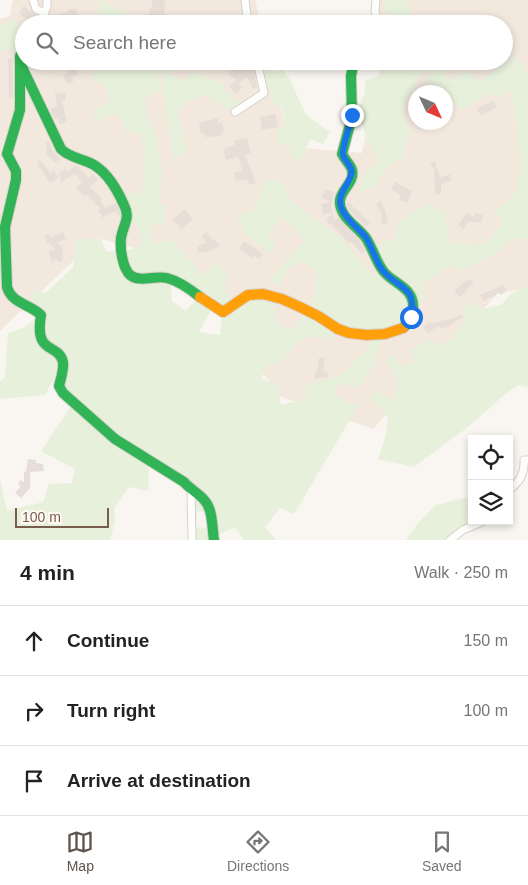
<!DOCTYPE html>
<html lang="en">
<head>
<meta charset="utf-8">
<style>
	:root { --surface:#fff; --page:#f2f2f2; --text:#222; --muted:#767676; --line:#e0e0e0; --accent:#5d544f }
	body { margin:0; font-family:Arial,sans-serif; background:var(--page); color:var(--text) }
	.controls { position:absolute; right:15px; bottom:15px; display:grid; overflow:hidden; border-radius:0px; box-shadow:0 2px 8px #0003 }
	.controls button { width:45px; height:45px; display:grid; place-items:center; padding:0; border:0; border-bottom:1px solid var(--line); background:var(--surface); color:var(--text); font:25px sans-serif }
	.compass { position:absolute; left:408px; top:85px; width:45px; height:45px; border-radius:50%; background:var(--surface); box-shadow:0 2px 8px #0003; rotate:134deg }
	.scale { position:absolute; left:15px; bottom:12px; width:94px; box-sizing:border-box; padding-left:5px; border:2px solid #7a5c4d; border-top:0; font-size:14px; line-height:18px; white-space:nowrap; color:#7a5c4d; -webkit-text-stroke:4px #fffaf3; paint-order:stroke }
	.stop { position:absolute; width:15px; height:15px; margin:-11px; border:4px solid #1a73e8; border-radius:50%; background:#fff }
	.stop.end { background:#1a73e8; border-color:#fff; box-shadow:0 1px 5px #0008 }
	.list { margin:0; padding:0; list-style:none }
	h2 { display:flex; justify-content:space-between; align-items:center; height:65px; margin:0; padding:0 20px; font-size:21px }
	h2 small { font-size:16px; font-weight:400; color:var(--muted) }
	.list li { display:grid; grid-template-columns:32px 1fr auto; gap:15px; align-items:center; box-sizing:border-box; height:70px; padding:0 20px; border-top:1px solid var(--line) }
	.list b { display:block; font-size:19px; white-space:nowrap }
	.list em { font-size:16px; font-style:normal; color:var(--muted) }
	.icon { flex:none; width:28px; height:28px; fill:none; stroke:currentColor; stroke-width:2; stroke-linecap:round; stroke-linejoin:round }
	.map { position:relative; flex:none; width:528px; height:540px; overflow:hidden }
	.search { position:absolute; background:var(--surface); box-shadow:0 2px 8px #0003; left:15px; right:15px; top:15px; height:55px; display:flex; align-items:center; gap:12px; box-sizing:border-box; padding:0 18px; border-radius:28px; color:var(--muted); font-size:19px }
	.sheet { height:275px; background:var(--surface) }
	nav { display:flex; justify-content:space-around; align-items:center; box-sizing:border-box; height:70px; border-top:1px solid var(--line); background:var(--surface); font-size:14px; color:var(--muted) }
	nav a { display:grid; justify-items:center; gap:2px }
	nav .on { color:var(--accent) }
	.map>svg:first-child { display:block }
	.residential { fill:#f2e8de; fill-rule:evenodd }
	.green { fill:#e7f0db }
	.building { fill:#e6ded7 }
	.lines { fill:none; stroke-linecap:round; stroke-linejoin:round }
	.street-casing { stroke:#d7d1cb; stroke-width:9 }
	.fast-casing { stroke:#d9d2cb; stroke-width:12 }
	.slow-casing { stroke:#d9d2cb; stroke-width:12 }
	.street { stroke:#fefefd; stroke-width:7 }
	.fast { stroke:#30b455; stroke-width:10 }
	.slow { stroke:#ff9f0a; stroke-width:10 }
	.route { stroke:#1a73e8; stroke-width:6 }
</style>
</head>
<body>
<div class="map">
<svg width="528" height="540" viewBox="0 0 528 540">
	<rect width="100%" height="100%" fill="#f9f5f0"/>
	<path class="residential" d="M13,0h242l6,24h-237v37h246l20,86 72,6 20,-92h122v-37h-126l-7,-24h157v289l-29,3 -126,137 -94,-33 -92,-134 -90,-24 -97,93v-312l10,-3zM416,92h30v30h-30z"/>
	<g class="green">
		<polygon points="100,0 125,12 122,24 96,24"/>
		<polygon points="386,0 408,0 413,24 398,24 397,20 384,9"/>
		<path d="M14,19c8,14 14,19 5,35l-14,-5 -5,2v-25z"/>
		<path d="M514,56l11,13 3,8v161l-18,2 -14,15 -34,15 -12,-3 -27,16 4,17 -11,3 -28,-30 -15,-25 22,-10 3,-17 29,-17 18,8 5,31 33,2 20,-21 -9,-13c6,-5 16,-11 20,-17 12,-20 0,-80 -2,-104l-14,7 -7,-4 -30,17 -7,-9 -8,2v-11h-12l-7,-12 10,-14 11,15 21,-11 10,12z"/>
		<path d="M94,61h31l1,10 11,-2 9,-8h11l3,29 -15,8 1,15 9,20 7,38 -3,33 6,1 1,17 -12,2 -4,14 4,6 10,-3h8l32,35 12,-14 14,16 -7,8 8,14 -6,6 -9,-3 -19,-13 -61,-16 -7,-5 -2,-18 15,-6 -4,-19 -7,-4 2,-8 -7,-20 16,-2c3,-25 4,-36 -2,-60l-13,1 -10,-20 -21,8 -3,-10 17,-11 -7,-18h-11z"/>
		<polygon points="162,61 168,61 169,73 183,80 195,72 221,83 226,92 242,105 231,110 205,95 188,100 178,113 187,152 174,161 164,99"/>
		<polygon points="394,61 421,61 423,70 402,108 410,133 404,146 406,156 386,168 375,188 358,193 364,175 379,160 369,143 357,112 364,95 366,80 397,70"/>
		<polygon points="283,70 290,80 306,115 330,132 323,144 310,139 301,162 292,158 288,143 279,144 275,132 285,126 282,108 272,102 265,73"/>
		<polygon points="281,179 290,200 344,241 373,276 381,274 406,291 412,308 402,326 379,333 338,327 312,310 317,272 302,262 289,267 278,288 270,279 304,241 292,226 281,218 267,235 276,245 269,253 245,234 236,215 255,210 265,181"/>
		<path d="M75,239h26l5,13 13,-2 6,23 46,10 1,18 14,10 10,-12 15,11 -12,22 21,3 2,-20 17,-12 19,-8 16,5 2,24 17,6 12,-18 32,19 -7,9 -18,-4 -14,6 -16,20 -12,2 -9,14 18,9 2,18 25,-6 -1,-14 29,-7 12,-6 12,-16 8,-4 6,-14 10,1 -8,27 -15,21 -17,-4 -9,9 10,9 16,3 -65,110 -14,-6 -15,19 11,13h-32l-9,-13 -19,9 -4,-27 -95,-71 -55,-51 6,-21v-8c-25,-17 -26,-13 -24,-44l-15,-11 5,-13 11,3 28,-25z"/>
		<path d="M528,287v100l-10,-2 -15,11 -35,31 -54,40 -36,-8 8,-24 2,-19 -18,-19 7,-5 15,8c10,-19 6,-24 -7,-40l10,-4 6,9h12l-1,-15 17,-11 11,7 10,-6 16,-21 -3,-12 12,-5 6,7 20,-4 11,-12z"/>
		<polygon points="37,318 34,337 38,345 60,363 59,370 45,395 0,399 0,381 5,378 8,333 23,328"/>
		<polygon points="72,405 149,462 148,491 129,487 114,508 115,522 110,540 0,540 0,479 7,511 43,502 49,484 72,483 75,469 41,451"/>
		<polygon points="193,495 203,503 206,512 197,511 196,527 209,528 211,540 193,540"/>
		<polygon points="472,496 472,521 480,521 448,540 406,540 419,522 436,505"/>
	</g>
	<g class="building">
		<polygon points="152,0 165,0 164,24 149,24 150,7 152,7"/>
		<polygon points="23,6 37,15 34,24 28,21 29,20 19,14"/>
		<polygon points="76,8 78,18 73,20 74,24 68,24 67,19 45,24 48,17 69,12 68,10"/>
		<polygon points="8,59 13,59 13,98 9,98"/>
		<polygon points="240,64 246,71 253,67 257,87 253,89 247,77 239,84 242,88 235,94 229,86 236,80 228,73"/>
		<polygon points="75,67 78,75 72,77 74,81 67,84 63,75 71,71 70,68"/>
		<polygon points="55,92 66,94 65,101 62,100 67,122 59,124 58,118 54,119 50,109 57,106"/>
		<polygon points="493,100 497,107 481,116 477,109"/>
		<polygon points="275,114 278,127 262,130 260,117"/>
		<polygon points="218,118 218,123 222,123 224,132 220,133 221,136 205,137 204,133 201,134 199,123"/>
		<polygon points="247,138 251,153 245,155 256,183 249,185 247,179 236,181 234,172 243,171 238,157 226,160 223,149 235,145 234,141"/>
		<polygon points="46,142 50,142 52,150 60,159 55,163 47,155"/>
		<polygon points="40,160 50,173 54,170 58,178 50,183 41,169 37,165 39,164 37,161"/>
		<polygon points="435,161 440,178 450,174 452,180 441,184 441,194 435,194 434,168 432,168 430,163"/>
		<polygon points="76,165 89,178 93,174 98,179 90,187 102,198 100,200 105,208 116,203 120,212 121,218 117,212 115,213 114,211 103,218 98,210 101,209 86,194 84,196 76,188 82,182 75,174 61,182 60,181 62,178 59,173 66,169 68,172"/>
		<polygon points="395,182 412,191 407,203 399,200 401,195 391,189"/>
		<polygon points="326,189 334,192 331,207 332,212 323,214 321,204 331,202 321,198"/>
		<polygon points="381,200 386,214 388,223 382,224 381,210 379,211 376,204"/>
		<polygon points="348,202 370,223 366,227 350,211 347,204"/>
		<polygon points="184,209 193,219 182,229 173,220"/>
		<polygon points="467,212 474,217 475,213 483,215 481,222 484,223 469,221 463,229 458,225"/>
		<polygon points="333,213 334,221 338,217 358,238 366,251 362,254 351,241 349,243 330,223 329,225 326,221"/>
		<polygon points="63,232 66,239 57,242 62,248 63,261 57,262 57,259 51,262 49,252 55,249 46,241 45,235 49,234 50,238"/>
		<polygon points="207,232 212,240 214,238 219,246 206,253 204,251 199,253 197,247 206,243 202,236"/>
		<polygon points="244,241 263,254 259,259 254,255 252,258 239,249"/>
		<polygon points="468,279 474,282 460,297 454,291"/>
		<polygon points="504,285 507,291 500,295 499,293 483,301 480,295"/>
		<polygon points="463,315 463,317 449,325 449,327 440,329 439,325 428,333 423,327 430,322 431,324"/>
		<polygon points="319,358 325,358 323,371 327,371 328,377 315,379 315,372 317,372"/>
		<polygon points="28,459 36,460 36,463 43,464 44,471 30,472 30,488 21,498 15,493 21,486 18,485 20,480 24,482 24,472 26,472"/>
	</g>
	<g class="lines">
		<g class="street-casing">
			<g id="street">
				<polyline points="33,0 36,9 45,13"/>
				<polyline points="245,0 248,24"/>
				<polyline points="376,0 375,11 378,24"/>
				<polyline points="39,24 47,7 47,0"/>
				<polyline points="235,112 264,93 257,61"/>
				<polyline points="191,490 192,540"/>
				<path d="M509,490c10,-7 16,-17 15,-30h4"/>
				<polyline points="450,540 463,530 484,521"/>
			</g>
		</g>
		<g class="fast-casing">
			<g id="fast">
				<path d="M24,49l-4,7v54l-13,44 9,17v9l-11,47 2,60c5,17 23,17 34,28 -7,41 17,27 22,47 1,8 -2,16 -4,24l4,7 52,46 69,43c6,7 17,13 21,19 8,9 7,27 9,39"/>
				<path d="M354,61l-3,15 1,41 -10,37c3,6 8,10 10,16 4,17 -23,23 -7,46 6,8 15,14 21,22 7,11 10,24 18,34 10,12 31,16 29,37 0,8 -4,14 -10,19"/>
				<path d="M20,63l41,86c8,8 18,9 27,13 18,7 29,27 36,43 7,13 -1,20 -3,33 -1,10 1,29 9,37 10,8 25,0 37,3 12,3 23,11 33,19"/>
			</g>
		</g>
		<g class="slow-casing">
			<polyline id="slow" points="200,297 223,312 248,295 263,294 282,299 300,307 318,316 338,329 349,333 367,335 385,334 403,328"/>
		</g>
		<use href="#street" class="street"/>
		<use href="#fast" class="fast"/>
		<use href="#slow" class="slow"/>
	</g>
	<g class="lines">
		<path class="route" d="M352,115c-1,7 -11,36 -9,40 2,7 11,12 8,20 -3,11 -14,19 -10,32 4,12 16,20 24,29 8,11 10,27 20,37 17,17 32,15 26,44"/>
	</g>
</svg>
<div class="controls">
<button><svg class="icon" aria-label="locate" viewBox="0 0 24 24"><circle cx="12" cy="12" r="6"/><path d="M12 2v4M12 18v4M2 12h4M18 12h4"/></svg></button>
<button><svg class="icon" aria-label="layers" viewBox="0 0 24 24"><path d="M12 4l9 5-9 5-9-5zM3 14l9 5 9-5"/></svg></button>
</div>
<svg class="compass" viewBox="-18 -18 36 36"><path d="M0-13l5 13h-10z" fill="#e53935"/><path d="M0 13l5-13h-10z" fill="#767676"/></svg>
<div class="scale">100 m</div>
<div class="stop" style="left:411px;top:317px"></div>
<div class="stop end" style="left:352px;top:115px"></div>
<div class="search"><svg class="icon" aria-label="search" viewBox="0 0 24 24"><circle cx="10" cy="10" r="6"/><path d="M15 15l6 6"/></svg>Search here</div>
</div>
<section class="sheet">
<h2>4 min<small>Walk · 250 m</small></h2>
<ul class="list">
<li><svg class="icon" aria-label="ahead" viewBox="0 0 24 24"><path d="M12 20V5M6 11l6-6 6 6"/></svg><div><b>Continue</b></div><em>150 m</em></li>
<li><svg class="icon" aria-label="right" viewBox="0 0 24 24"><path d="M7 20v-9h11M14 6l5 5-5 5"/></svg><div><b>Turn right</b></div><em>100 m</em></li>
<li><svg class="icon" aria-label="arrive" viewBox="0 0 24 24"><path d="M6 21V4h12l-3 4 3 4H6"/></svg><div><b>Arrive at destination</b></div></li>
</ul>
</section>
<nav>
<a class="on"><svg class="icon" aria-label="map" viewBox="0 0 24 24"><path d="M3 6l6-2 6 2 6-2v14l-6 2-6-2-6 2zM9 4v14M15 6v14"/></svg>Map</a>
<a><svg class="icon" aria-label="directions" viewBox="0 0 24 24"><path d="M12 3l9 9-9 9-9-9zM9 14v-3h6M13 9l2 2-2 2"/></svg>Directions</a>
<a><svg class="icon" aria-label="saved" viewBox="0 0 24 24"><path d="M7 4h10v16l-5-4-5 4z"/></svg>Saved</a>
</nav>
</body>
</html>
